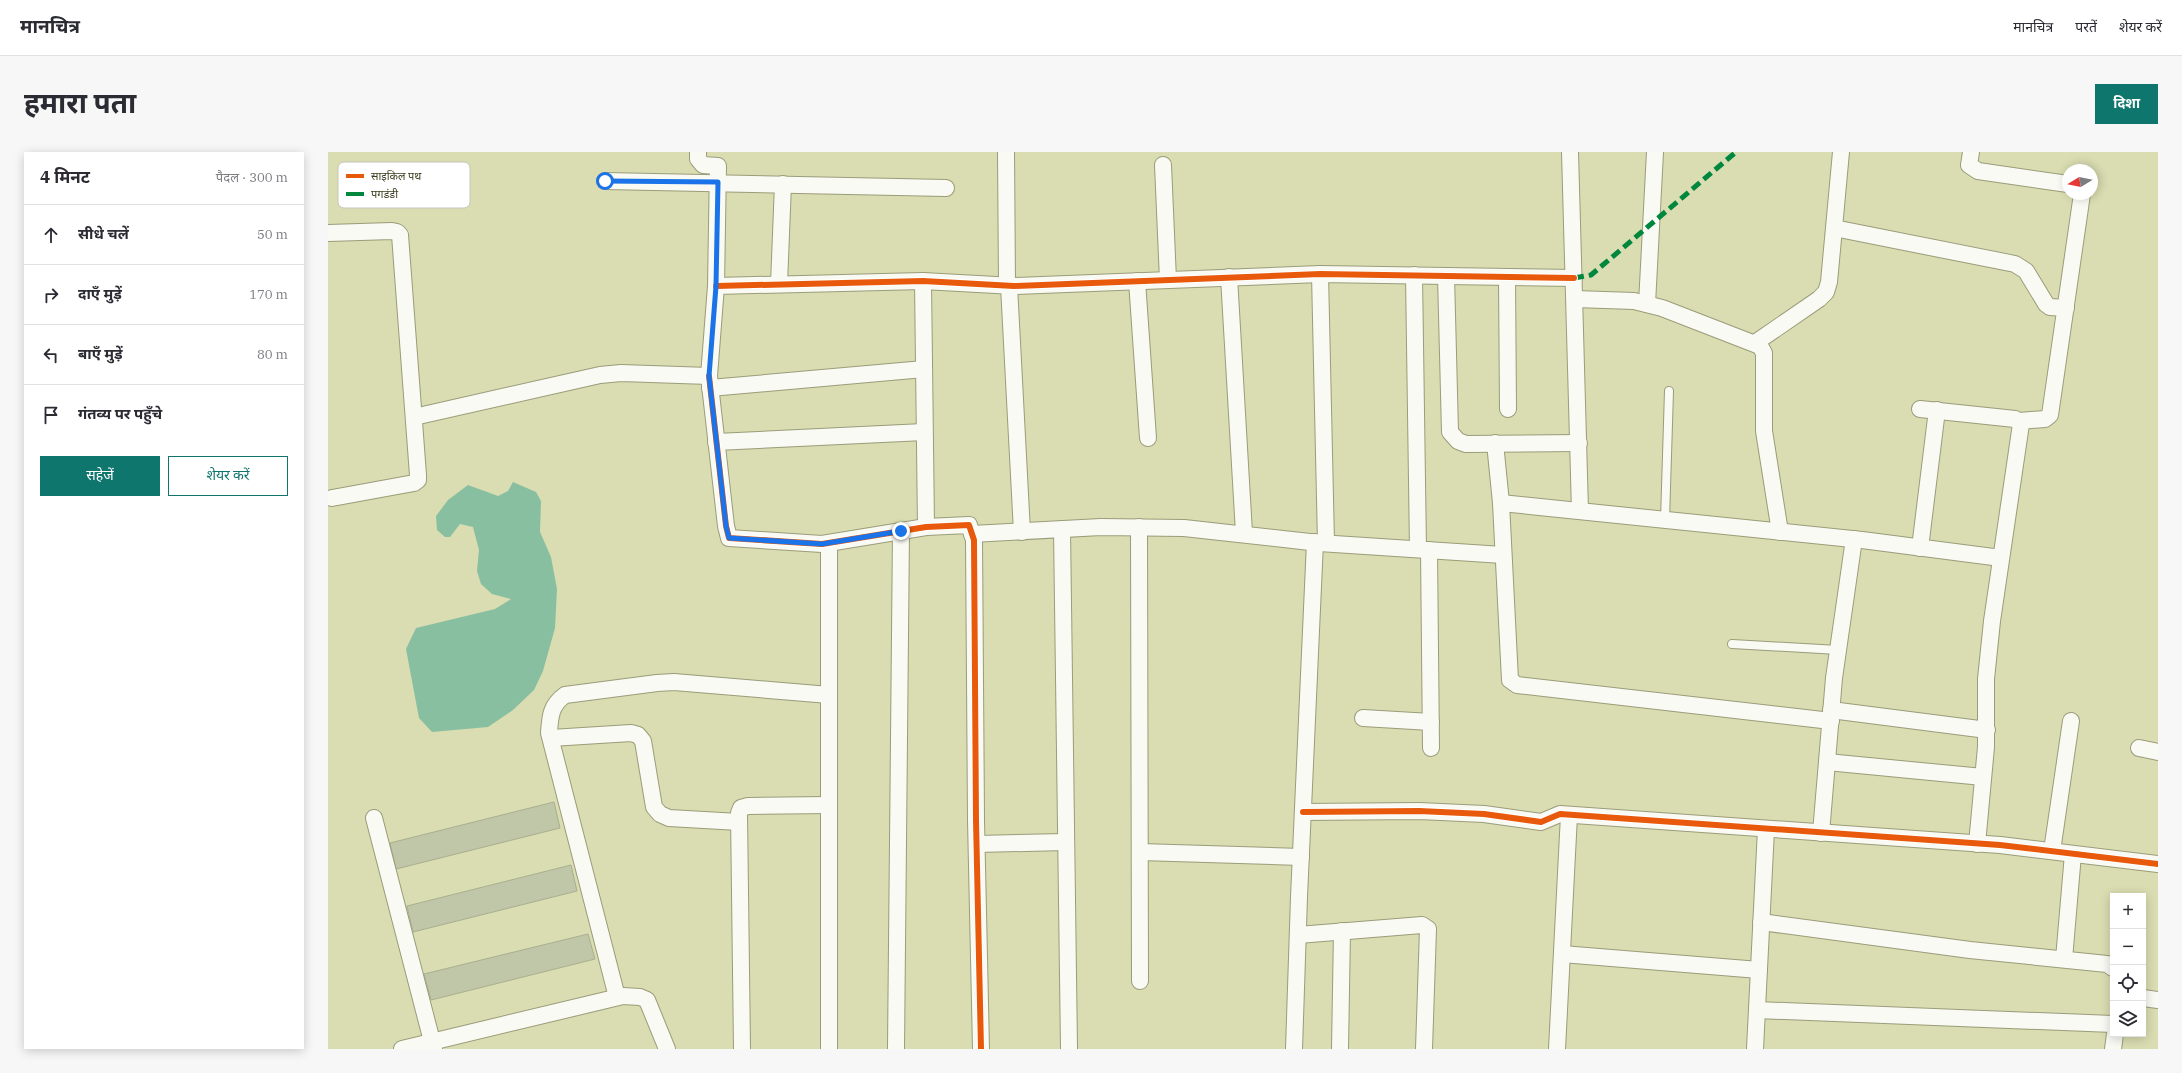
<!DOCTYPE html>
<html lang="hi">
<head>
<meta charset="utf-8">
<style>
	:root { --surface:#fff; --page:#f7f7f7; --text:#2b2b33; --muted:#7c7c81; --line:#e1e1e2; --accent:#0f766e }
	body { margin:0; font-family:"IBM Plex Serif","Noto Sans Devanagari",serif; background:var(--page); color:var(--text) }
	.controls { position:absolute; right:12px; bottom:12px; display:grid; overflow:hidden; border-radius:0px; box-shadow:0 2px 10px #0003 }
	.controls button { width:36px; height:36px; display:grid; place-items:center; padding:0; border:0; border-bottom:1px solid var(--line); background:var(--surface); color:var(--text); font:20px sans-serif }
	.compass { position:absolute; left:1734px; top:12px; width:36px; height:36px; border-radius:50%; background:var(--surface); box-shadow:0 2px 10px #0003; rotate:260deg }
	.stop { position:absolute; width:12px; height:12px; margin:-9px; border:3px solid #1a73e8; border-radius:50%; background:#fff }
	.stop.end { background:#1a73e8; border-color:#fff; box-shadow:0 1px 4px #0008 }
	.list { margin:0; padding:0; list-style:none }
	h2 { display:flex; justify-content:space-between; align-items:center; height:52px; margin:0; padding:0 16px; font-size:17px }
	h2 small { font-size:13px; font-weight:400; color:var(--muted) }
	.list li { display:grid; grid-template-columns:26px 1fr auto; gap:12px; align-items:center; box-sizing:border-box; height:60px; padding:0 16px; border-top:1px solid var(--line) }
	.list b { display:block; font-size:15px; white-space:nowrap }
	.list em { font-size:13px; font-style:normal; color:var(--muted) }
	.actions { display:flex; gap:8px; padding:12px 16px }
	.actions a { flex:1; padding:9px 0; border:1px solid var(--accent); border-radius:0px; text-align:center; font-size:14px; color:var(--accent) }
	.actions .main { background:var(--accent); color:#fff }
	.icon { flex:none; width:22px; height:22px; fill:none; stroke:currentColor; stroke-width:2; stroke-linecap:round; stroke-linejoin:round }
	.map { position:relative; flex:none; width:1830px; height:897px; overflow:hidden; border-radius:0px }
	header { display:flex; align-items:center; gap:24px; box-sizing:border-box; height:56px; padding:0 20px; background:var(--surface); border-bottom:1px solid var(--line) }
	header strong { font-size:19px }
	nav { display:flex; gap:22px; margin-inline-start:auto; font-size:14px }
	.intro { display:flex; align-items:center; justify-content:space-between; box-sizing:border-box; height:96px; padding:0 24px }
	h1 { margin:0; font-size:28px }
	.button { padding:10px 18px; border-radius:0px; background:var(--accent); color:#fff; font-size:14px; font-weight:700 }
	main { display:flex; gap:24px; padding:0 24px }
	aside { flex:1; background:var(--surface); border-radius:0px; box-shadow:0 2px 10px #0003 }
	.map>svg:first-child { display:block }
	.water { fill:#88bfa0 }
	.building { fill:#c0c7a8; stroke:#a8af8f }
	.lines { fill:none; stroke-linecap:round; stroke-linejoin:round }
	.lane-casing { stroke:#9b9c7a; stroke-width:10 }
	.street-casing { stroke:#9b9c7a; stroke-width:18 }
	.lane { stroke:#f9faf3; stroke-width:8 }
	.street { stroke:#f9faf3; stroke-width:16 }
	.quiet { stroke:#00873e; stroke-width:5; stroke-dasharray:10 5; stroke-linecap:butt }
	.cycleway-casing { stroke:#fff; stroke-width:8 }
	.cycleway { stroke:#e8590c; stroke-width:6 }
	.route { stroke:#1a73e8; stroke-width:5 }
	.key { fill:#fff; stroke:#c5c5bc; stroke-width:1 }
	.key-label { font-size:11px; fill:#3d3e1e }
</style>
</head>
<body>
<header>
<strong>मानचित्र</strong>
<nav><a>मानचित्र</a><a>परतें</a><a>शेयर करें</a></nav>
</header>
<div class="intro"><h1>हमारा पता</h1><a class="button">दिशा</a></div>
<main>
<aside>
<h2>4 मिनट<small>पैदल · 300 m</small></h2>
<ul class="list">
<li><svg class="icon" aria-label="ahead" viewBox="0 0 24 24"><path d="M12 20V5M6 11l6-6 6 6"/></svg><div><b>सीधे चलें</b></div><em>50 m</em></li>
<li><svg class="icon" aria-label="right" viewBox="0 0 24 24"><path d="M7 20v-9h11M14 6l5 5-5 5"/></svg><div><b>दाएँ मुड़ें</b></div><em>170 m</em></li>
<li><svg class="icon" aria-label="left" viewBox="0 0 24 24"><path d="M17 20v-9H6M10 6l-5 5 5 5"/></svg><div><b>बाएँ मुड़ें</b></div><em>80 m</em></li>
<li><svg class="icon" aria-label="arrive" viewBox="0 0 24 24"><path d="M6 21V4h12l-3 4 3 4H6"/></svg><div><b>गंतव्य पर पहुँचे</b></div></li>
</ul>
<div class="actions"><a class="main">सहेजें</a><a>शेयर करें</a></div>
</aside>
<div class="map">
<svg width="1830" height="897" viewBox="0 0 1830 897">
	<rect width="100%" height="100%" fill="#dadcb1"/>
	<polygon class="water" points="185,330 208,340 213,349 212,380 223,405 229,437 227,476 215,519 206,538 185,558 160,575 104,580 91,566 78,497 88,476 167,457 183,447 164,442 153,432 149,419 151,398 145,375 132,372 122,385 117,385 109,378 108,364 120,348 140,333 170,344 180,339"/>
	<g class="building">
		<polygon points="226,650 232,676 68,717 62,691"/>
		<polygon points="243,713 249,739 85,780 79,754"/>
		<polygon points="260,782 267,807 103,848 96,822"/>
	</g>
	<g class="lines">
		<g class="lane-casing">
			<g id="lane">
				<polyline points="1337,368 1341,239"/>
				<polyline points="1404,492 1510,498"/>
			</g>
		</g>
		<g class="street-casing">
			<g id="street">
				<polyline points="678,0 679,133"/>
				<polyline points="1242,0 1252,359"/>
				<polyline points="1643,0 1641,13 1650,19 1740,32"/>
				<polyline points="835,13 840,128"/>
				<polyline points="277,29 618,36"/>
				<polyline points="1506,76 1687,112 1698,119 1718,152 1722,155 1738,156"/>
				<polyline points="0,81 64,79 69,80 72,83 90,323 90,328 86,331 4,346"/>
				<polyline points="992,122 998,391"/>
				<polyline points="1086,123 1090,397"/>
				<polyline points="1118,124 1122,280 1130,289 1138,292 1251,291"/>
				<polyline points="901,125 916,381"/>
				<polyline points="1179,125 1180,257"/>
				<polyline points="595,129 598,375"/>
				<polyline points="809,129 820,286"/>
				<polyline points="451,132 455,32"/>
				<polyline points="388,134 595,129 686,134 992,122 1246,126"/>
				<polyline points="681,134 694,380"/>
				<polyline points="1247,147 1306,149 1334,156 1432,194 1436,201 1436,279 1452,380"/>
				<polyline points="1319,152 1327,0"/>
				<polyline points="1427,191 1491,147 1498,140 1501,130 1513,0"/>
				<polyline points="381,224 398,374 401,386 494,392 598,375 641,373 646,388 648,668 653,897"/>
				<polyline points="382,236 596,217"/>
				<polyline points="1592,257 1687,267 1693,272 1664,469 1658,527 1658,595 1649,692"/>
				<polyline points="86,265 272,223 293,221 381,224 388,134 390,14 375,13 370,7 370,0"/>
				<polyline points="1691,269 1717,267 1722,263 1754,42"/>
				<polyline points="388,290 596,280"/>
				<polyline points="1167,291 1173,351 1182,528 1189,533 1503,569"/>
				<polyline points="1173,351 1534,388 1673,406"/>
				<polyline points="811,375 812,829"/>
				<polyline points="734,377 741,897"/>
				<polyline points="644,382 773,375 856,376 991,391 1175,403"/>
				<polyline points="1592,396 1609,258"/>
				<polyline points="1101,398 1103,596"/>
				<polyline points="1503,558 1659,578"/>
				<polyline points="1035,566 1103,570"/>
				<polyline points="223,586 303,581 310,583 315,589 326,655 332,662 341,666 411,670"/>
				<polyline points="1811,596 1830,600"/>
				<polyline points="1499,610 1655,625"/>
				<polyline points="975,660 1091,659 1156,662 1213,670 1232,662 1672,693 1830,712"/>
				<polyline points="46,666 106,897"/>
				<polyline points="1493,681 1506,526 1526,387"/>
				<polyline points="649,692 738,690"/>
				<polyline points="1724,699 1743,569"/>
				<polyline points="812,700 973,705"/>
				<polyline points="1433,770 1642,798 1779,812 1785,816"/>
				<polyline points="970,783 1094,773 1100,777 1096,897"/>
				<polyline points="1234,802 1431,818"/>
				<polyline points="1736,807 1745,702"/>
				<path d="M289,845l-68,-264c1,-17 2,-28 16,-38l92,-12 17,-1 155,13"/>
				<polyline points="1815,846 1830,848"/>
				<polyline points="1429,858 1785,872"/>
				<polyline points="74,897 295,844 312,845 319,848 339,897"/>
				<polyline points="414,897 411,661 413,656 420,654 501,653"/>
				<polyline points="501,897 501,391"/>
				<polyline points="568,897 573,379"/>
				<polyline points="966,897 971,745 987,390"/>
				<polyline points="1012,897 1014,779"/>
				<polyline points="1229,897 1241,663"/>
				<polyline points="1427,897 1438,677"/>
				<polyline points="1785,897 1787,882"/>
			</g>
		</g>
		<use href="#lane" class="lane"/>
		<use href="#street" class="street"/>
		<polyline class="quiet" points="1246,126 1263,123 1408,0"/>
		<g class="cycleway-casing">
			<g id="cycleway">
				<polyline points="388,134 595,129 686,134 992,122 1246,126"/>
				<polyline points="381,224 398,374 401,386 494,392 598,375 641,373 646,388 648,668 653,897"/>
				<polyline points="975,660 1091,659 1156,662 1213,670 1232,662 1672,693 1830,712"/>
			</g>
		</g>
		<use href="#cycleway" class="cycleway"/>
	</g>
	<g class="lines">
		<polyline class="route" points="277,29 390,30 388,134 381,224 398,374 401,386 494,392 573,379"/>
	</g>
	<rect x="10" y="10" width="132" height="46" rx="6" class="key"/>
	<rect x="18" y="22" width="18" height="4" fill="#e8590c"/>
	<rect x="18" y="40" width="18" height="4" fill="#00873e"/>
	<g class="key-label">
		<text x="43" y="28">साइकिल पथ</text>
		<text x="43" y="46">पगडंडी</text>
	</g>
</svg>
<div class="controls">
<button>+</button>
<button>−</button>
<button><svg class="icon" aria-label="locate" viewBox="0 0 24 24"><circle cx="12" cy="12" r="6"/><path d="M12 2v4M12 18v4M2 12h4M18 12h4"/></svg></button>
<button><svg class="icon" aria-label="layers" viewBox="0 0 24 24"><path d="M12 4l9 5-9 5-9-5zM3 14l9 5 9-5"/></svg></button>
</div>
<svg class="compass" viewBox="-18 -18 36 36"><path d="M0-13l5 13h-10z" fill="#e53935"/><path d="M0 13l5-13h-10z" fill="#7c7c81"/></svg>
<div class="stop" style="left:277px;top:29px"></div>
<div class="stop end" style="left:573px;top:379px"></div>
</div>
</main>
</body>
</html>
